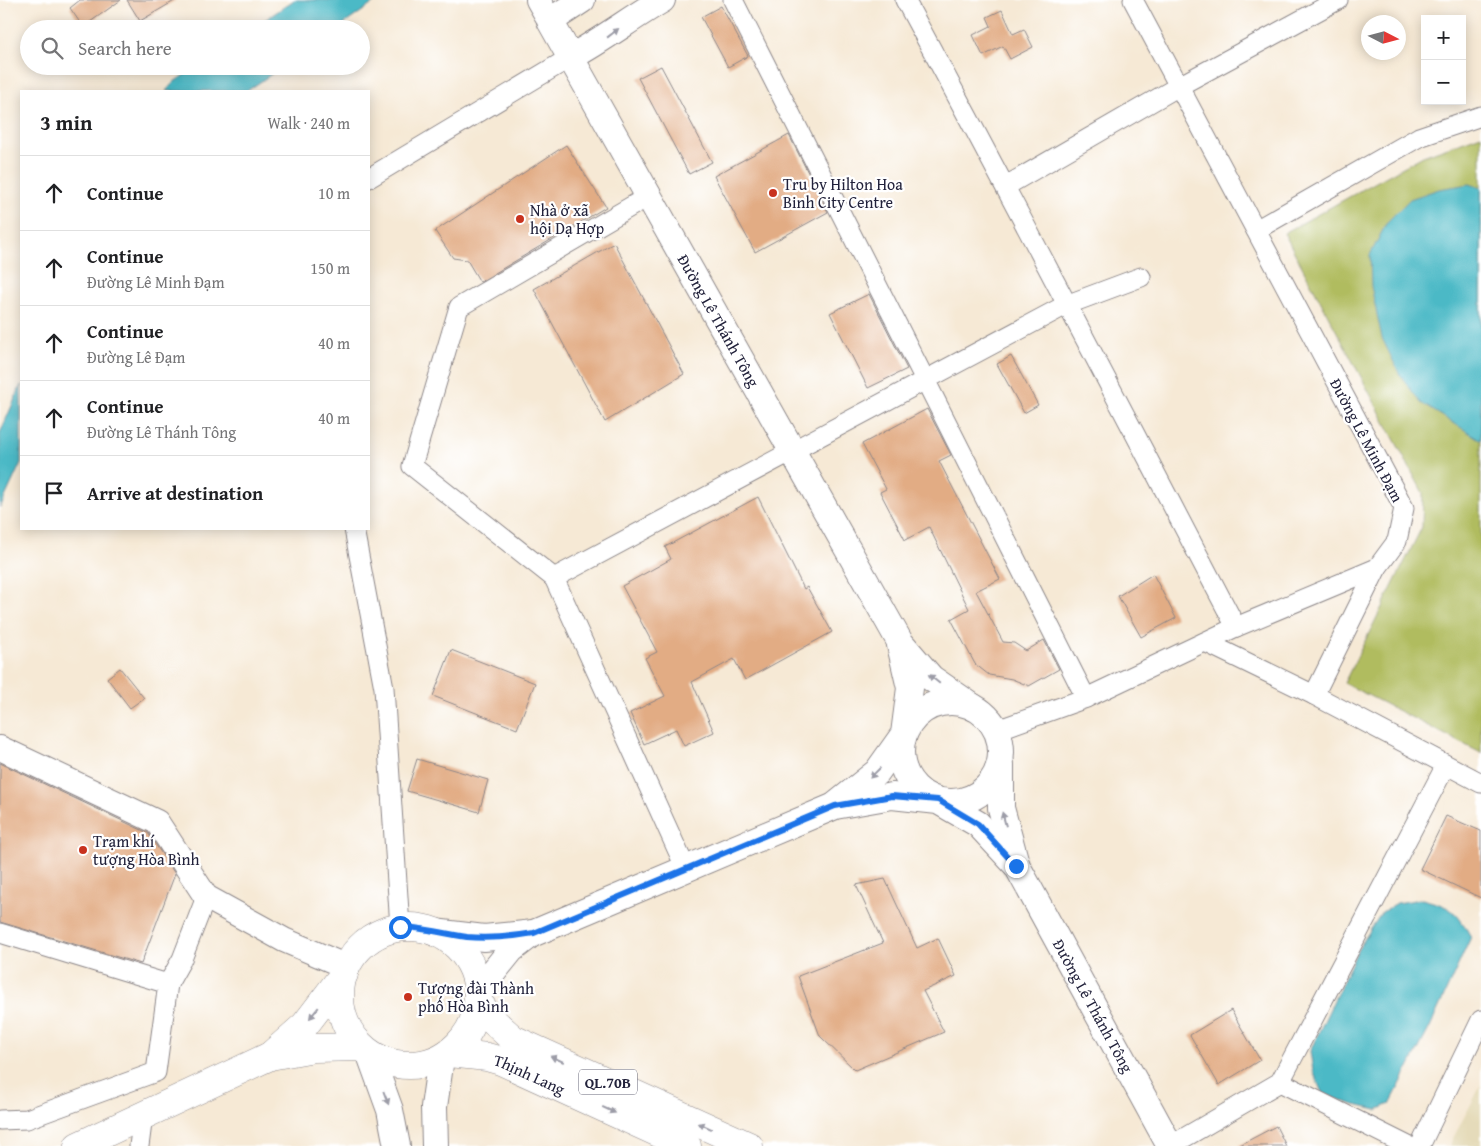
<!DOCTYPE html>
<html lang="en">
<head>
<meta charset="utf-8">
<style>
	:root { --surface:#fff; --page:#f2f2f2; --text:#202124; --muted:#757577; --line:#e0e0e0 }
	body { margin:0; font-family:"Gentium Book Plus",serif; background:var(--page); color:var(--text) }
	.controls { position:absolute; right:15px; top:15px; display:grid; overflow:hidden; border-radius:0px; box-shadow:0 2px 12px #0003 }
	.controls button { width:45px; height:45px; display:grid; place-items:center; padding:0; border:0; border-bottom:1px solid var(--line); background:var(--surface); color:var(--text); font:25px sans-serif }
	.compass { position:absolute; left:1361px; top:15px; width:45px; height:45px; border-radius:50%; background:var(--surface); box-shadow:0 2px 12px #0003; rotate:96deg }
	.stop { position:absolute; width:15px; height:15px; margin:-11px; border:4px solid #1a73e8; border-radius:50%; background:#fff }
	.stop.end { background:#1a73e8; border-color:#fff; box-shadow:0 1px 5px #0008 }
	.list { margin:0; padding:0; list-style:none }
	h2 { display:flex; justify-content:space-between; align-items:center; height:65px; margin:0; padding:0 20px; font-size:21px }
	h2 small { font-size:16px; font-weight:400; color:var(--muted) }
	.list li { display:grid; grid-template-columns:32px 1fr auto; gap:15px; align-items:center; box-sizing:border-box; height:75px; padding:0 20px; border-top:1px solid var(--line) }
	.list b { display:block; font-size:19px; white-space:nowrap }
	.list p { margin:0; font-size:16px; white-space:nowrap; color:var(--muted) }
	.list em { font-size:16px; font-style:normal; color:var(--muted) }
	.icon { flex:none; width:28px; height:28px; fill:none; stroke:currentColor; stroke-width:2; stroke-linecap:round; stroke-linejoin:round }
	.map { position:relative; flex:none; width:1481px; height:1146px; overflow:hidden }
	.search { position:absolute; background:var(--surface); box-shadow:0 2px 12px #0003; left:20px; top:20px; width:350px; height:55px; display:flex; align-items:center; gap:12px; box-sizing:border-box; padding:0 18px; border-radius:28px; color:var(--muted); font-size:19px }
	.panel { position:absolute; background:var(--surface); box-shadow:0 2px 12px #0003; left:20px; top:90px; width:350px; height:440px; border-radius:0px }
	.map>svg:first-child { display:block }
	.built { fill:#e5dbba }
	.green { fill:#b0bc5e; stroke:#696f4c }
	.water { fill:#4cb9c6; stroke:#376e80 }
	.building { fill:#e2ac84 }
	.lines { fill:none; stroke-linecap:round; stroke-linejoin:round }
	.minor-casing { stroke:#8c8688; stroke-width:21 }
	.tertiary-casing { stroke:#8c8688; stroke-width:26 }
	.secondary-casing { stroke:#8c8688; stroke-width:28 }
	.primary-casing { stroke:#8c8688; stroke-width:29 }
	.minor { stroke:#fff; stroke-width:19 }
	.tertiary { stroke:#fff; stroke-width:24 }
	.secondary { stroke:#fff; stroke-width:26 }
	.primary { stroke:#fff; stroke-width:28 }
	.oneway { fill:#9c9ca7 }
	.route { stroke:#1a73e8; stroke-width:6 }
	.poi-dot { fill:#c8321e; stroke:#fff; stroke-width:2 }
	.labels { text-anchor:middle; dominant-baseline:central; stroke-width:4.5; stroke-linejoin:round; paint-order:stroke }
	.shield { fill:#fff; stroke:#646476; stroke-width:1 }
	.shield-label { font-size:15px; font-weight:bold; fill:#22223b }
	.poi-label { font-size:16px; fill:#22223b; stroke:#fff; text-anchor:start }
	.street-label { font-size:16px; fill:#22223b; stroke:#fff }
</style>
</head>
<body>
<div class="map">
<svg width="1481" height="1146" viewBox="0 0 1481 1146">
	<rect width="100%" height="100%" fill="#fff"/>
	<filter id="ink" filterUnits="userSpaceOnUse"><feTurbulence type="fractalNoise" baseFrequency=".02" numOctaves="2"/><feDisplacementMap in="SourceGraphic" scale="10" xChannelSelector="R" yChannelSelector="G"/><feConvolveMatrix kernelMatrix="1 2 1 2 8 2 1 2 1" color-interpolation-filters="sRGB"/></filter>
	<filter id="wash" filterUnits="userSpaceOnUse"><feTurbulence type="fractalNoise" baseFrequency=".0096" numOctaves="4" result="noise"/><feDisplacementMap in="SourceGraphic" scale="20" xChannelSelector="R" yChannelSelector="G"/><feGaussianBlur stdDeviation="1.12" result="paint"/><feColorMatrix in="noise" values="0 0 0 0 0 0 0 0 0 0 0 0 0 0 0 0 0 1.4 0 .05"/><feComposite in="paint" operator="in"/></filter>
	<g filter="url(#wash)">
		<rect width="100%" height="100%" fill="#f6e9d5"/>
		<polygon class="built" points="1481,1085 1481,1146 1449,1146"/>
		<polygon class="green" points="1481,135 1481,753 1344,683 1422,527 1423,493 1284,233 1423,156"/>
		<g class="water">
			<polygon points="294,0 378,0 337,29 252,29"/>
			<polygon points="197,66 283,66 247,91 166,91 174,82"/>
			<polygon points="1470,184 1481,188 1481,440 1421,403 1400,375 1382,338 1371,286 1370,255 1387,222 1410,199 1439,189"/>
			<polygon points="21,385 21,463 0,508 0,433"/>
			<path d="M1422,899c30,8 34,11 49,38l-41,90 -40,77 -13,6 -26,-6 -29,-11 -9,-22 -3,-20 48,-102 24,-37 15,-9z"/>
		</g>
		<g id="blocks">
			<g class="building">
				<polygon points="80,0 121,0 83,27 70,8"/>
				<polygon points="127,0 176,0 140,21"/>
				<polygon points="721,6 748,56 728,67 701,17"/>
				<polygon points="1002,10 1013,34 1024,29 1033,47 1010,59 1003,46 983,56 973,35 991,26 987,17"/>
				<polygon points="661,66 712,162 689,174 638,78"/>
				<polygon points="789,135 828,212 755,252 714,176"/>
				<polygon points="566,145 606,207 480,282 467,260 453,258 435,231"/>
				<polygon points="614,243 684,374 605,422 534,289"/>
				<polygon points="869,294 907,369 868,388 830,313"/>
				<polygon points="1011,356 1038,405 1024,413 997,364"/>
				<polygon points="927,409 951,455 939,461 1000,579 976,591 1003,642 1014,643 1026,651 1044,640 1059,669 1029,686 1012,679 989,675 975,664 951,619 969,609 929,527 905,540 880,492 886,489 862,444"/>
				<polygon points="758,497 804,589 807,587 832,632 745,680 734,659 692,682 714,732 684,746 676,729 644,744 630,713 665,696 645,658 657,652 622,586 671,559 665,547"/>
				<polygon points="1153,574 1176,618 1141,637 1118,596"/>
				<polygon points="451,650 535,683 517,729 433,696"/>
				<polygon points="120,668 144,698 130,708 107,678"/>
				<polygon points="417,759 488,780 479,812 407,791"/>
				<polygon points="0,763 148,833 175,874 141,964 0,922"/>
				<polygon points="1446,816 1481,831 1481,898 1420,869"/>
				<polygon points="885,879 917,948 938,938 956,976 923,991 944,1032 855,1070 820,1036 798,976 883,943 856,885"/>
				<polygon points="1231,1010 1260,1060 1219,1085 1190,1035"/>
				<polygon points="1276,1126 1286,1146 1238,1146"/>
			</g>
		</g>
	</g>
	<g filter="url(#ink)">
		<use href="#blocks" fill-opacity="0" stroke="#8c8688" stroke-width="1"/>
		<g class="lines">
			<g class="minor-casing">
				<g id="minor">
					<polyline points="733,0 1086,698"/>
					<path d="M905,0c113,208 221,418 331,627"/>
					<polyline points="369,178 571,57"/>
					<polyline points="1006,186 1179,86 1338,0"/>
					<polyline points="649,196 459,307 412,466 554,578 1066,305 1141,277"/>
					<polyline points="1256,230 1419,137 1481,116"/>
					<polyline points="354,529 384,688 400,927"/>
					<polyline points="554,578 686,869"/>
					<polyline points="1205,642 1314,695 1481,783"/>
					<polyline points="1314,695 1377,568"/>
					<polyline points="997,730 1086,698 1236,627 1377,568 1397,541 1404,508 1133,0"/>
					<polyline points="0,933 168,984 182,959 206,897"/>
					<polyline points="1280,1082 1408,1146"/>
					<polyline points="0,1120 27,1119 156,1072 168,984"/>
					<polyline points="139,1146 143,1116"/>
					<polyline points="1170,1146 1280,1082 1446,765"/>
					<polyline points="1420,1146 1481,1020"/>
				</g>
			</g>
			<g class="tertiary-casing">
				<g id="tertiary">
					<polyline points="538,0 550,21"/>
					<polyline points="0,748 157,822 206,897 284,940 347,967"/>
				</g>
			</g>
			<g class="secondary-casing">
				<g id="secondary">
					<path id="s1" d="M582,0l-32,21 350,621 31,36 42,29"/>
					<path d="M571,57c32,-17 60,-39 91,-57"/>
					<circle cx="951" cy="752" r="50"/>
					<polyline points="1001,764 1001,808 1016,863"/>
					<polyline points="837,804 877,772 904,734 910,688 900,645"/>
					<path id="s2" d="M434,932l50,6 50,-5 301,-127 57,-10 46,5 40,23 39,42 153,280"/>
					<polyline points="478,991 511,950 533,933"/>
					<polyline points="369,1052 390,1110 397,1146"/>
					<polyline points="435,1146 434,1107 441,1058"/>
				</g>
			</g>
			<g class="primary-casing">
				<g id="primary">
					<circle cx="409" cy="996" r="69"/>
					<polyline points="478,1002 492,1020 513,1039 749,1146"/>
					<path id="s3" d="M449,1053l38,4 14,4 186,85"/>
					<polyline points="271,1055 305,1025 344,974"/>
					<polyline points="78,1146 270,1056 314,1048 362,1047"/>
				</g>
			</g>
			<use href="#minor" class="minor"/>
			<use href="#tertiary" class="tertiary"/>
			<use href="#secondary" class="secondary"/>
			<use href="#primary" class="primary"/>
		</g>
		<defs><path id="oneway-solid" d="M-6-.8H1V-3.2L6.5 0L1 3.2V.8H-6Z" transform="scale(1.25)"/></defs>
		<g class="oneway">
			<use href="#oneway-solid" transform="translate(613 33) rotate(-38)"/>
			<use href="#oneway-solid" transform="translate(934 679) rotate(-141)"/>
			<use href="#oneway-solid" transform="translate(875 773) rotate(135)"/>
			<use href="#oneway-solid" transform="translate(1004 819) rotate(-105)"/>
			<use href="#oneway-solid" transform="translate(314 1013) rotate(129)"/>
			<use href="#oneway-solid" transform="translate(557 1059) rotate(-156)"/>
			<use href="#oneway-solid" transform="translate(386 1098) rotate(69)"/>
			<use href="#oneway-solid" transform="translate(609 1110) rotate(25)"/>
			<use href="#oneway-solid" transform="translate(705 1126) rotate(-156)"/>
		</g>
	</g>
	<g class="lines" filter="url(#ink)">
		<path class="route" d="M400,927c23,0 44,7 67,10 22,2 44,0 67,-4l301,-127 57,-10 46,4 40,24 38,42"/>
	</g>
	<g class="poi-dot">
		<circle cx="773" cy="193" r="5"/>
		<circle cx="520" cy="219" r="5"/>
		<circle cx="83" cy="850" r="5"/>
		<circle cx="408" cy="997" r="5"/>
	</g>
	<g class="labels">
		<rect class="shield" x="579" y="1069.5" width="58" height="25" rx="4"/>
		<g class="shield-label">
			<text x="608" y="1082">QL.70B</text>
		</g>
		<g class="poi-label">
			<text x="783" y="184">Tru by Hilton Hoa<tspan x="783" dy="18">Binh City Centre</tspan></text>
			<text x="530" y="210">Nhà ở xã<tspan x="530" dy="18">hội Dạ Hợp</tspan></text>
			<text x="93" y="841">Trạm khí<tspan x="93" dy="18">tượng Hòa Bình</tspan></text>
			<text x="418" y="988">Tượng đài Thành<tspan x="418" dy="18">phố Hòa Bình</tspan></text>
		</g>
		<g class="street-label">
			<text stroke="none"><textPath href="#s1" startOffset="382">Đường Lê Thánh Tông</textPath></text>
			<text transform="translate(1367 440) rotate(62)">Đường Lê Minh Đạm</text>
			<text stroke="none"><textPath href="#s2" startOffset="794">Đường Lê Thánh Tông</textPath></text>
			<text stroke="none"><textPath href="#s3" startOffset="84">Thịnh Lang</textPath></text>
		</g>
	</g>
</svg>
<div class="controls">
<button>+</button>
<button>−</button>
</div>
<svg class="compass" viewBox="-18 -18 36 36"><path d="M0-13l5 13h-10z" fill="#e53935"/><path d="M0 13l5-13h-10z" fill="#757577"/></svg>
<div class="stop" style="left:400px;top:927px"></div>
<div class="stop end" style="left:1016px;top:866px"></div>
<div class="search"><svg class="icon" aria-label="search" viewBox="0 0 24 24"><circle cx="10" cy="10" r="6"/><path d="M15 15l6 6"/></svg>Search here</div>
<section class="panel">
<h2>3 min<small>Walk · 240 m</small></h2>
<ul class="list">
<li><svg class="icon" aria-label="ahead" viewBox="0 0 24 24"><path d="M12 20V5M6 11l6-6 6 6"/></svg><div><b>Continue</b></div><em>10 m</em></li>
<li><svg class="icon" aria-label="ahead" viewBox="0 0 24 24"><path d="M12 20V5M6 11l6-6 6 6"/></svg><div><b>Continue</b><p>Đường Lê Minh Đạm</p></div><em>150 m</em></li>
<li><svg class="icon" aria-label="ahead" viewBox="0 0 24 24"><path d="M12 20V5M6 11l6-6 6 6"/></svg><div><b>Continue</b><p>Đường Lê Đạm</p></div><em>40 m</em></li>
<li><svg class="icon" aria-label="ahead" viewBox="0 0 24 24"><path d="M12 20V5M6 11l6-6 6 6"/></svg><div><b>Continue</b><p>Đường Lê Thánh Tông</p></div><em>40 m</em></li>
<li><svg class="icon" aria-label="arrive" viewBox="0 0 24 24"><path d="M6 21V4h12l-3 4 3 4H6"/></svg><div><b>Arrive at destination</b></div></li>
</ul>
</section>
</div>
</body>
</html>
